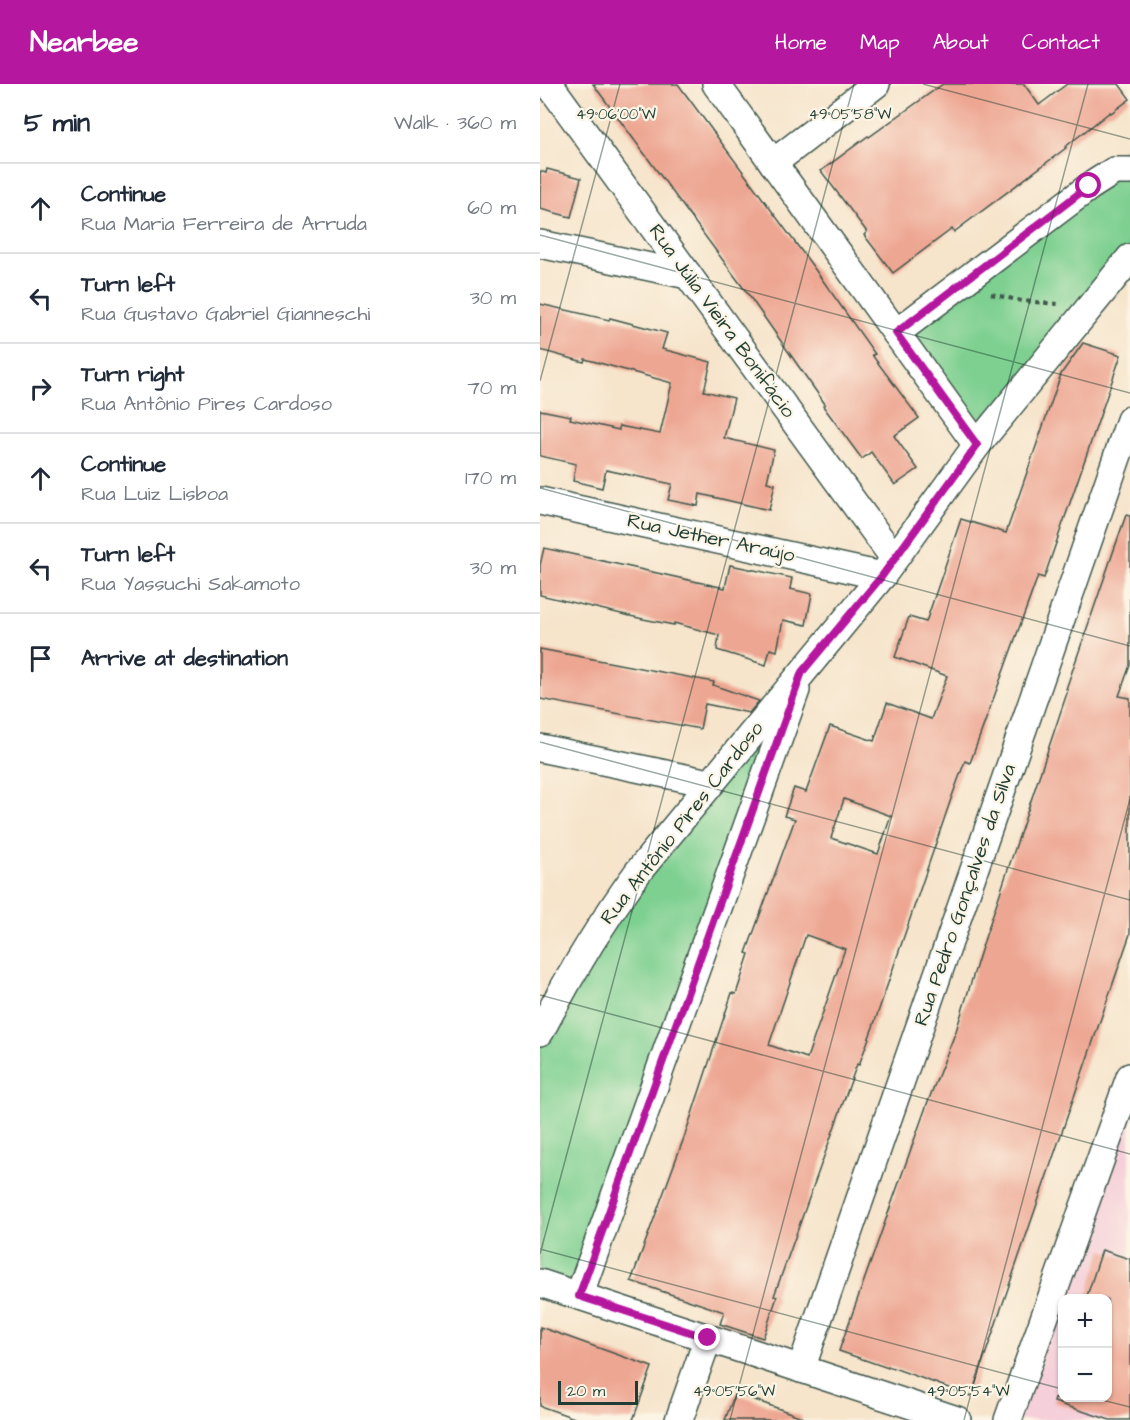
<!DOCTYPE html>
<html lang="en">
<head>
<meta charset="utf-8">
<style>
	:root { --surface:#fff; --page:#f2f2f3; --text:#1f2937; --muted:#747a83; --line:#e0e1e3; --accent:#b5179e }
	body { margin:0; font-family:"Architects Daughter",sans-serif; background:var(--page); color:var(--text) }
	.controls { position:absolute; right:18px; bottom:18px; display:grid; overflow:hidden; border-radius:12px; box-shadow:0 2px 4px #0004 }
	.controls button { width:54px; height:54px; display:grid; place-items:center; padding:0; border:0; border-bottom:2px solid var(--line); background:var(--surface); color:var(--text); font:30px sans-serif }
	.scale { position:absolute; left:18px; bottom:15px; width:80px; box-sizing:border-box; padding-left:6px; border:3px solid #1f3d34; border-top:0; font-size:16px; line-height:21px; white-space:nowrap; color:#1f3d34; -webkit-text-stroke:4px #fcf5e5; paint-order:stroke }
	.stop { position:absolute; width:18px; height:18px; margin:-14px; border:4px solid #b5179e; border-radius:50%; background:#fff }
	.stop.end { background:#b5179e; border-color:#fff; box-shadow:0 2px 6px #0008 }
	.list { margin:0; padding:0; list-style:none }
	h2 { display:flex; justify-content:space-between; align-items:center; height:78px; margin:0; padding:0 24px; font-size:26px }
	h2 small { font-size:20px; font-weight:400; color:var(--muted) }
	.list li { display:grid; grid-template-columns:39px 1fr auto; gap:18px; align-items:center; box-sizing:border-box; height:90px; padding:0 24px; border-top:2px solid var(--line) }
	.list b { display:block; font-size:22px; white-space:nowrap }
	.list p { margin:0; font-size:20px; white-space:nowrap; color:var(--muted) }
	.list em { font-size:20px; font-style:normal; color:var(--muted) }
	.icon { flex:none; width:33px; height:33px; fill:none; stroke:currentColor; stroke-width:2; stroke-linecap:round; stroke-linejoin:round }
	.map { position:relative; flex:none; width:590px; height:1336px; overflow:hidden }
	header { display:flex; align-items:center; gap:36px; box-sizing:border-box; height:84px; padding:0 30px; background:var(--accent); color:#fff }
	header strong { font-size:28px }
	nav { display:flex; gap:33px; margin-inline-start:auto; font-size:21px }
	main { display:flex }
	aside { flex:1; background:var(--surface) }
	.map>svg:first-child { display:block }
	.built { fill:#f5cfd9; fill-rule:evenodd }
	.green { fill:#7ed091; stroke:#4e8662; stroke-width:1.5 }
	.building { fill:#eda692; fill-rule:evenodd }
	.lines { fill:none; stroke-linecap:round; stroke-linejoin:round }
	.minor-casing { stroke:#3f564b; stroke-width:30 }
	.path { stroke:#3f564b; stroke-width:4; stroke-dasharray:4.5 4.5; stroke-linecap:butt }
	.minor { stroke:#fff; stroke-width:27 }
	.route { stroke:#b5179e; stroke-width:8 }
	.ticks { fill:none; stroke:#1f3d34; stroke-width:1.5; stroke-opacity:0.45 }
	.labels { text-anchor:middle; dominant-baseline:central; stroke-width:4.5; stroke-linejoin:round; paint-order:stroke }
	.street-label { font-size:20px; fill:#1f3d34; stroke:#fcf5e5 }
	.ticks-label { font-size:15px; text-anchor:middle; fill:#1f3d34; stroke:#fcf5e5; stroke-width:4.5; stroke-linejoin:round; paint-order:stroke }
</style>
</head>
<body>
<header>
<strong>Nearbee</strong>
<nav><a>Home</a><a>Map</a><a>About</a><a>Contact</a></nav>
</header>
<main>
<aside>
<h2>5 min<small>Walk · 360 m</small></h2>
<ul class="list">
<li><svg class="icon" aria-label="ahead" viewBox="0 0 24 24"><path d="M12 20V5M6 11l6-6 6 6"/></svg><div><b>Continue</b><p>Rua Maria Ferreira de Arruda</p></div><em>60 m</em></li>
<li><svg class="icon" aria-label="left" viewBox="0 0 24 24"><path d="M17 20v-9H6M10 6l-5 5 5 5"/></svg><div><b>Turn left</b><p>Rua Gustavo Gabriel Gianneschi</p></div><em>30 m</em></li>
<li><svg class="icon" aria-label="right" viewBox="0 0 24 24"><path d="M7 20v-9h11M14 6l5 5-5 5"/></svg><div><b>Turn right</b><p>Rua Antônio Pires Cardoso</p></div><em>70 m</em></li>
<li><svg class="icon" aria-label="ahead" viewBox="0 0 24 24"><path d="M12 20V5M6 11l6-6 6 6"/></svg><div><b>Continue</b><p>Rua Luiz Lisboa</p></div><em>170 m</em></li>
<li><svg class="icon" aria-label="left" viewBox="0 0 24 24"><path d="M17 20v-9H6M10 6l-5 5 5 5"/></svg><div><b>Turn left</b><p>Rua Yassuchi Sakamoto</p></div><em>30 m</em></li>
<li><svg class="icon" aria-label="arrive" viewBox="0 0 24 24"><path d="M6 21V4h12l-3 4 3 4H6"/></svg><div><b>Arrive at destination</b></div></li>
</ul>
</aside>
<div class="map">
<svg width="590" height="1336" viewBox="0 0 590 1336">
	<rect width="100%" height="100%" fill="#fcf5e5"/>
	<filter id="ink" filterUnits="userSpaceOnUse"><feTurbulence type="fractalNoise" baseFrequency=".0167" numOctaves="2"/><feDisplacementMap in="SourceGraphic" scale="12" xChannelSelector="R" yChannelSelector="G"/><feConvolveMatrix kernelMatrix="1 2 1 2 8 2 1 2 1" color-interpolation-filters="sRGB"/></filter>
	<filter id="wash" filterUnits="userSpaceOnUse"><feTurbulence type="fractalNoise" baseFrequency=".008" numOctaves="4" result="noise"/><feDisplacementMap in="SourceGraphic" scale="24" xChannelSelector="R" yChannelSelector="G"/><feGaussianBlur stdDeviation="1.35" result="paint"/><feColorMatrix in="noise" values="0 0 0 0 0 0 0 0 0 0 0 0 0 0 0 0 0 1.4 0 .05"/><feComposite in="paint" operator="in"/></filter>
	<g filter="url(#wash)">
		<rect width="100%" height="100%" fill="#f6e4cb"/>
		<path class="built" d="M575,1034l15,5v297h-122zM522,1214h46v100h-46z"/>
		<g class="green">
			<polygon points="590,62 590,164 437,353 362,250"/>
			<polygon points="254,612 39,1212 0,1199 0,954 53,853"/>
		</g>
		<g id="blocks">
			<g class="building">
				<polygon points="53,0 138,0 274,184 335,270 332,271 379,334 354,352 378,385 355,401 331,368 322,375 283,322 285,320 210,213"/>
				<polygon points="403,0 484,0 499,21 527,0 579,0 590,15 571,29 570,28 525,63 526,64 414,148 412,145 353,189 324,151 327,148 281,87 328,52 329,53"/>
				<polygon points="7,85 41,94 31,133 0,125 0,87 6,89"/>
				<polygon points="0,220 69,236 70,234 127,249 122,265 171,278 164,307 194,314 184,354 234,366 227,398 235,400 229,426 160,410 158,422 128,416 132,400 66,386 62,404 33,397 36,380 0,372 0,326 31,332 30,335 79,346 79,342 120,350 132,299 45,275 44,278 0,266"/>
				<path d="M543,259l38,12 -77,223 -6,-2 -68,187 -5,-2 -14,38 -78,228 -14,38 -2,-1 -83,232 3,1 -14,41 -43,-14 4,-12 -93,-31 54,-146 47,-142 4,1 13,-40 -3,-1 49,-134 -11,-3 10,-28 12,4 24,-66 44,15 13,-38 44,16 16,-43 -52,-19 14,-40 17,5 35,-103 45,14 55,-159zM304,715l47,17 -13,38 -47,-16zM266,851l39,14 -38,109 -38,-13z"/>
				<polygon points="586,431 590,432 590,581 579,612 590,614 590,850 431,1312 348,1282 348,1284 299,1267 387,1020 416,947 442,863 528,606 526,605"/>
				<polygon points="4,464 185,504 190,481 252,494 250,505 272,510 266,541 243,536 237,567 230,565 226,581 177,566 179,551 134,539 134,541 103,535 0,511 0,481"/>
				<polygon points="0,565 174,598 173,601 219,617 209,629 165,620 160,645 0,615"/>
				<polygon points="562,1166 590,1175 590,1336 570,1336 514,1318 515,1314 567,1314 567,1215 546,1215"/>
				<polygon points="0,1243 112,1283 93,1336 40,1336 0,1322"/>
				<polygon points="195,1309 262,1333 261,1336 185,1336"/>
			</g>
		</g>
	</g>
	<g filter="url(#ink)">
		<use href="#blocks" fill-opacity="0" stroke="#3f564b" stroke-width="1.5"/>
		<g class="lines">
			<g class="minor-casing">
				<g id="minor">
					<polyline points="9,0 354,474"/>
					<polyline points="176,0 437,361"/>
					<polyline points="233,79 336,0"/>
					<polyline points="0,160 148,191"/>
					<polyline points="356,249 549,103 574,87 590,87"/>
					<polyline points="0,417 342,492"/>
					<polyline points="0,664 169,699"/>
					<path d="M0,948c29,-56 61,-109 98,-160l244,-296 95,-131 153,-187"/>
					<polyline points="0,1199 417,1336"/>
					<polyline points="39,1212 256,606"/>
					<polyline points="261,1285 590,336"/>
					<polyline points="139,1336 168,1254"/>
					<polyline points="468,1336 590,993"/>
				</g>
			</g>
			<polyline class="path" points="451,210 482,217 518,220"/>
			<use href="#minor" class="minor"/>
		</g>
	</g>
	<g class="lines" filter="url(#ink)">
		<polyline class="route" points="168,1254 39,1212 262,588 342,492 437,361 356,249 549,102"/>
	</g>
	<path class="ticks" d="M383,0l207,55M0,151l590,158M0,297l80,-297M0,404l590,158M0,658l590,158M0,911l590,159M0,1165l522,140M0,1170l314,-1170M554,1314l36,9M190,1336l358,-1336M424,1336l166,-621"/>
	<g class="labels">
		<g class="street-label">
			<text transform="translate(182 237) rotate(54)">Rua Júlia Vieira Bonifácio</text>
			<text transform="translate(171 454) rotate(12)">Rua Jether Araújo</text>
			<text transform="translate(142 739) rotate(-52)">Rua Antônio Pires Cardoso</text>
			<text transform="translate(425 811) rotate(-71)">Rua Pedro Gonçalves da Silva</text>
		</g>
	</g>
	<g class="ticks-label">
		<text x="76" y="35">49°06'00"W</text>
		<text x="310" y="35">49°05'58"W</text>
		<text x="194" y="1312">49°05'56"W</text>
		<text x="428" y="1312">49°05'54"W</text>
	</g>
</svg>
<div class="controls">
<button>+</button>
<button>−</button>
</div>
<div class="scale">20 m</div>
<div class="stop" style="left:549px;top:102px"></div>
<div class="stop end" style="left:168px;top:1254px"></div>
</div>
</main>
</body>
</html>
